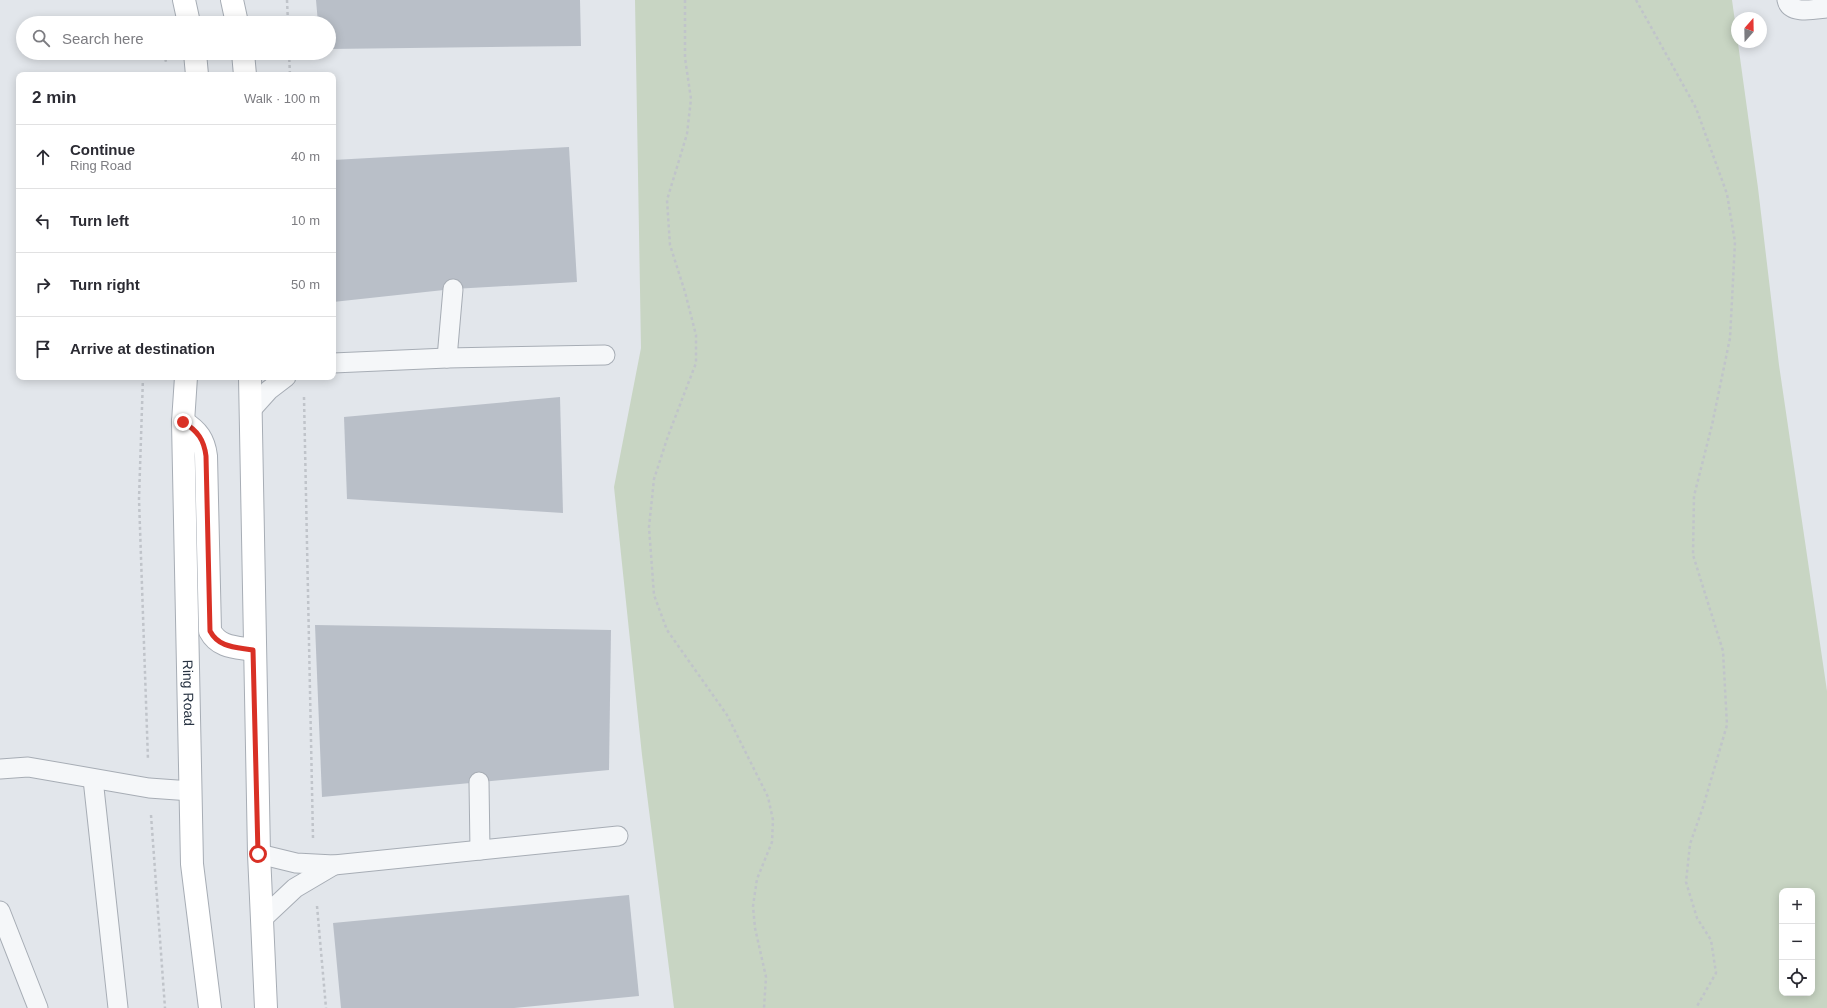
<!DOCTYPE html>
<html lang="en">
<head>
<meta charset="utf-8">
<style>
	:root { --surface:#fff; --page:#f2f2f3; --text:#2b2b33; --muted:#7c7c81; --line:#e1e1e2 }
	body { margin:0; font-family:Helvetica,sans-serif; background:var(--page); color:var(--text) }
	.controls { position:absolute; right:12px; bottom:12px; display:grid; overflow:hidden; border-radius:8px; box-shadow:0 2px 10px #0003 }
	.controls button { width:36px; height:36px; display:grid; place-items:center; padding:0; border:0; border-bottom:1px solid var(--line); background:var(--surface); color:var(--text); font:20px sans-serif }
	.compass { position:absolute; left:1731px; top:12px; width:36px; height:36px; border-radius:50%; background:var(--surface); box-shadow:0 2px 10px #0003; rotate:20deg }
	.stop { position:absolute; width:12px; height:12px; margin:-9px; border:3px solid #d93025; border-radius:50%; background:#fff }
	.stop.end { background:#d93025; border-color:#fff; box-shadow:0 1px 4px #0008 }
	.list { margin:0; padding:0; list-style:none }
	h2 { display:flex; justify-content:space-between; align-items:center; height:52px; margin:0; padding:0 16px; font-size:17px }
	h2 small { font-size:13px; font-weight:400; color:var(--muted) }
	.list li { display:grid; grid-template-columns:26px 1fr auto; gap:12px; align-items:center; box-sizing:border-box; height:64px; padding:0 16px; border-top:1px solid var(--line) }
	.list b { display:block; font-size:15px; white-space:nowrap }
	.list p { margin:0; font-size:13px; white-space:nowrap; color:var(--muted) }
	.list em { font-size:13px; font-style:normal; color:var(--muted) }
	.icon { flex:none; width:22px; height:22px; fill:none; stroke:currentColor; stroke-width:2; stroke-linecap:round; stroke-linejoin:round }
	.map { position:relative; flex:none; width:1827px; height:1008px; overflow:hidden }
	.search { position:absolute; background:var(--surface); box-shadow:0 2px 10px #0003; left:16px; top:16px; width:320px; height:44px; display:flex; align-items:center; gap:10px; box-sizing:border-box; padding:0 14px; border-radius:22px; color:var(--muted); font-size:15px }
	.panel { position:absolute; background:var(--surface); box-shadow:0 2px 10px #0003; left:16px; top:72px; width:320px; height:308px; border-radius:8px }
	.map>svg:first-child { display:block }
	.green { fill:#c8d5c3; fill-rule:evenodd }
	.building { fill:#b9bfc8 }
	.lines { fill:none; stroke-linecap:round; stroke-linejoin:round }
	.lane-casing { stroke:#a7adb5; stroke-width:21 }
	.secondary-casing { stroke:#a7adb5; stroke-width:24 }
	.path { stroke:#c0c4ca; stroke-width:2.5; stroke-dasharray:3 3; stroke-linecap:butt }
	.lane { stroke:#f5f7f9; stroke-width:19 }
	.secondary { stroke:#fff; stroke-width:22 }
	.route { stroke:#d93025; stroke-width:5 }
	.labels { text-anchor:middle; dominant-baseline:central; stroke-width:3.5; stroke-linejoin:round; paint-order:stroke }
	.street-label { font-size:14px; fill:#293443; stroke:#f2f5f8 }
</style>
</head>
<body>
<div class="map">
<svg width="1827" height="1008" viewBox="0 0 1827 1008">
	<rect width="100%" height="100%" fill="#e2e6eb"/>
	<path class="green" d="M635,0h1097l26,188 21,177 48,326v317h-1153l-32,-253 -28,-268 27,-139zM1782,891h30v102h-30z"/>
	<g class="building">
		<polygon points="316,0 580,0 581,46 329,49 329,23 318,23"/>
		<polygon points="569,147 577,282 453,289 333,302 333,160"/>
		<polygon points="560,397 563,513 347,499 344,417"/>
		<polygon points="315,625 611,630 609,770 322,797"/>
		<polygon points="629,895 639,996 514,1008 341,1008 333,923"/>
	</g>
	<g class="lines">
		<g class="lane-casing">
			<g id="lane">
				<path d="M1787,0c3,15 29,9 40,8"/>
				<polyline points="447,358 453,289"/>
				<polyline points="333,363 447,358 605,355"/>
				<polyline points="251,410 269,390 286,377"/>
				<polyline points="0,769 28,767 149,788 191,791"/>
				<polyline points="93,779 118,1008"/>
				<polyline points="479,782 480,850"/>
				<polyline points="259,854 296,863 334,865 618,836"/>
				<polyline points="0,911 38,1008"/>
				<polyline points="262,919 295,888 334,865"/>
			</g>
		</g>
		<g class="secondary-casing">
			<g id="secondary">
				<polyline points="184,0 189,23"/>
				<polyline points="232,0 237,23"/>
				<polyline points="195,53 197,75"/>
				<polyline points="243,53 245,75"/>
				<path id="s1" d="M186,377l-3,45 9,442 18,144"/>
				<polyline points="250,377 259,854 266,1008"/>
				<path d="M183,422c15,9 21,18 23,34l4,175c9,17 26,16 43,19"/>
			</g>
		</g>
		<g class="path">
			<polyline points="287,0 288,23"/>
			<polyline points="685,0 685,58 691,99 687,134 667,200 670,245 685,292 696,335 696,363 668,436 654,479 649,527 654,595 667,630 727,715 768,797 773,820 772,842 757,879 753,906 755,928 766,977 764,1008"/>
			<polyline points="1636,0 1696,108 1727,194 1735,242 1730,338 1712,425 1694,496 1693,555 1723,651 1727,725 1703,807 1690,844 1686,882 1697,918 1711,940 1716,973 1696,1008"/>
			<polyline points="164,53 166,62"/>
			<polyline points="289,53 290,75"/>
			<polyline points="143,377 139,499 148,760"/>
			<polyline points="304,397 313,838"/>
			<polyline points="151,815 165,1008"/>
			<polyline points="317,906 326,1008"/>
		</g>
		<use href="#lane" class="lane"/>
		<use href="#secondary" class="secondary"/>
	</g>
	<g class="lines">
		<path class="route" d="M183,422c15,9 21,18 23,34l4,175c9,17 26,16 43,19l5,204"/>
	</g>
	<g class="labels">
		<g class="street-label">
			<text stroke="none"><textPath href="#s1" startOffset="316">Ring Road</textPath></text>
		</g>
	</g>
</svg>
<div class="controls">
<button>+</button>
<button>−</button>
<button><svg class="icon" aria-label="locate" viewBox="0 0 24 24"><circle cx="12" cy="12" r="6"/><path d="M12 2v4M12 18v4M2 12h4M18 12h4"/></svg></button>
</div>
<svg class="compass" viewBox="-18 -18 36 36"><path d="M0-13l5 13h-10z" fill="#e53935"/><path d="M0 13l5-13h-10z" fill="#7c7c81"/></svg>
<div class="stop" style="left:258px;top:854px"></div>
<div class="stop end" style="left:183px;top:422px"></div>
<div class="search"><svg class="icon" aria-label="search" viewBox="0 0 24 24"><circle cx="10" cy="10" r="6"/><path d="M15 15l6 6"/></svg>Search here</div>
<section class="panel">
<h2>2 min<small>Walk · 100 m</small></h2>
<ul class="list">
<li><svg class="icon" aria-label="ahead" viewBox="0 0 24 24"><path d="M12 20V5M6 11l6-6 6 6"/></svg><div><b>Continue</b><p>Ring Road</p></div><em>40 m</em></li>
<li><svg class="icon" aria-label="left" viewBox="0 0 24 24"><path d="M17 20v-9H6M10 6l-5 5 5 5"/></svg><div><b>Turn left</b></div><em>10 m</em></li>
<li><svg class="icon" aria-label="right" viewBox="0 0 24 24"><path d="M7 20v-9h11M14 6l5 5-5 5"/></svg><div><b>Turn right</b></div><em>50 m</em></li>
<li><svg class="icon" aria-label="arrive" viewBox="0 0 24 24"><path d="M6 21V4h12l-3 4 3 4H6"/></svg><div><b>Arrive at destination</b></div></li>
</ul>
</section>
</div>
</body>
</html>
